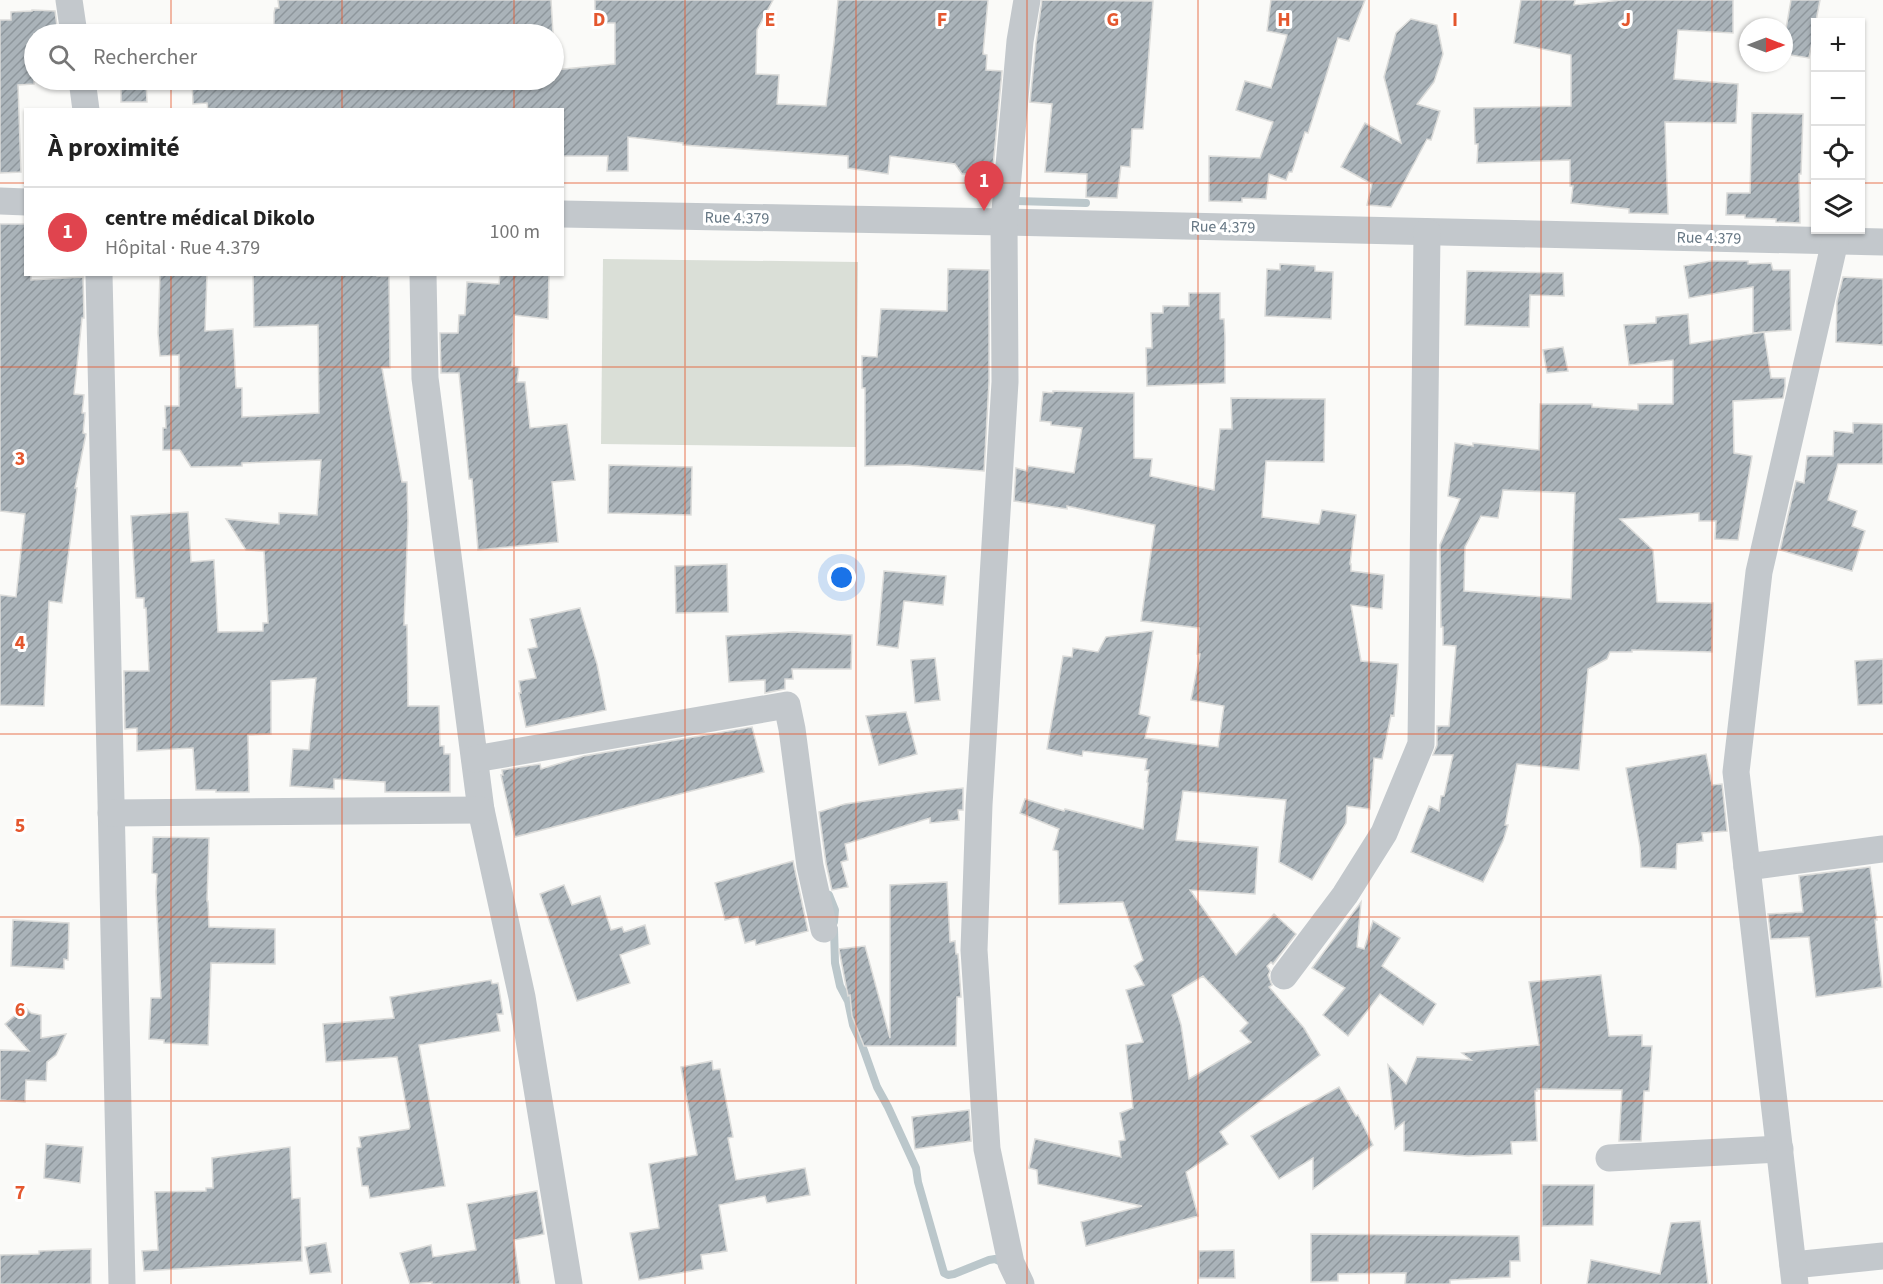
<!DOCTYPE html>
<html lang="fr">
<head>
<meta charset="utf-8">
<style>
	:root { --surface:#fff; --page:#f6f6f6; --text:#222; --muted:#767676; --line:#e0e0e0; --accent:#111827 }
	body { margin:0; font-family:"Source Sans 3",sans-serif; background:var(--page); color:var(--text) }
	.controls { position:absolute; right:18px; top:18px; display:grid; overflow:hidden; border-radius:0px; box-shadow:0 2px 4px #0004 }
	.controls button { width:54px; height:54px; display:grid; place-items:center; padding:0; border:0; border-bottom:2px solid var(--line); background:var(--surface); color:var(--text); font:30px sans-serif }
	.compass { position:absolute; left:1739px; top:18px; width:54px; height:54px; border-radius:50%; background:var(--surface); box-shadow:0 2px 4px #0004; rotate:90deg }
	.you { position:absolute; left:842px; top:578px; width:21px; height:21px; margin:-15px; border:4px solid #fff; border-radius:50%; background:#1a73e8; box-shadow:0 0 0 9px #1a73e833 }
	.badge { display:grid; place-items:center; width:39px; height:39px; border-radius:50%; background:var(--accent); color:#fff; font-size:20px; font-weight:700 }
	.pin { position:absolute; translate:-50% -50px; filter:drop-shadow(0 2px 3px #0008) }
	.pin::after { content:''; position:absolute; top:32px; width:21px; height:18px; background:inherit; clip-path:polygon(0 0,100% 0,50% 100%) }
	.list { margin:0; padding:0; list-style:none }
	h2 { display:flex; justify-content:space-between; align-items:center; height:78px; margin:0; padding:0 24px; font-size:26px }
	h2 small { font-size:20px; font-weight:400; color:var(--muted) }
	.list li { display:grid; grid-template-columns:39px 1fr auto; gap:18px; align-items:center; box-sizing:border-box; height:90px; padding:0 24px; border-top:2px solid var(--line) }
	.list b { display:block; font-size:22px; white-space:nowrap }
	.list p { margin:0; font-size:20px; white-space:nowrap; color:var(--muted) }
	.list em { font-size:20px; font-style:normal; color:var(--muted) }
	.icon { flex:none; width:33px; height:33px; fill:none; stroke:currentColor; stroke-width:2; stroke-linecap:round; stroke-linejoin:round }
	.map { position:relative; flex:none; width:1883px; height:1284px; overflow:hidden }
	.search { position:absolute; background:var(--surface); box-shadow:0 2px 4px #0004; left:24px; top:24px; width:540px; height:66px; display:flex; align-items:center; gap:15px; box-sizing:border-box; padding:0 21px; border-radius:33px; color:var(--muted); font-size:22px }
	.panel { position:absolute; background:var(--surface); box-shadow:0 2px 4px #0004; left:24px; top:108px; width:540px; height:168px; border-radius:0px }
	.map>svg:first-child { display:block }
	.garden { fill:#dadfd7 }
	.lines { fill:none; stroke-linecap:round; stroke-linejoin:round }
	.stream { stroke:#bbc7cb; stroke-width:8 }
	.building { fill:url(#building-hatch); stroke:#dcdcda; stroke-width:1.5; fill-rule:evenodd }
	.street { stroke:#c3c8cc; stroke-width:27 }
	.grid { fill:none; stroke:#e4572e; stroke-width:1.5; stroke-opacity:0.55 }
	.labels { text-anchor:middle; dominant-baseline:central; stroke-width:6; stroke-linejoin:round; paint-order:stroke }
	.street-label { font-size:16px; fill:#657683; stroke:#fff }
	.grid-label { font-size:20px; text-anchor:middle; font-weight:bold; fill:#e4572e; stroke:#fff; stroke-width:6; stroke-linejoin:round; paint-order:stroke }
</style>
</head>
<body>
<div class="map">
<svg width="1883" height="1284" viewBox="0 0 1883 1284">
	<defs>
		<pattern id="building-hatch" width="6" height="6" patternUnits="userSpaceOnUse" patternTransform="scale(1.5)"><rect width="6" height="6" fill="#aab3b9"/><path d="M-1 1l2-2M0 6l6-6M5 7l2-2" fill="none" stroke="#8e969c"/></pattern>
	</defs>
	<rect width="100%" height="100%" fill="#fafaf8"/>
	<polygon class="garden" points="603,259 858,262 856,447 601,444"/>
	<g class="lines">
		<g class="stream">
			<polyline points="1016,201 1086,203"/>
			<polyline points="829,895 835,910 834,922"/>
			<polyline points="834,929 835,963 840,986 848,1001 853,1025 861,1042 877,1087 888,1107 916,1168 918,1182 944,1273 948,1275 954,1274 989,1260 995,1259 1006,1264"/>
		</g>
	</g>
	<g class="building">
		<polygon points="278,0 551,0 553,34 394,33 274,34 274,13 275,8 279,8"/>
		<polygon points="595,0 773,0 757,30 756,74 779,75 777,104 826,106 834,43 838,0 988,0 983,54 987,55 986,70 1002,71 993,167 985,167 977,174 962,174 955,164 890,156 888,174 848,168 848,156 683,145 683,143 628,137 628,171 607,171 608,156 562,156 562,110 208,110 207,103 193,104 192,80 364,80 364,86 404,86 404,80 509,81 509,80 554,80 554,70 615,64 615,23 595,23"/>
		<polygon points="1042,0 1153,1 1143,129 1132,129 1130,167 1121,166 1117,198 1086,197 1087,174 1045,172 1052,104 1030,102 1036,43"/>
		<polygon points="1271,0 1365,0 1349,41 1338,38 1308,133 1305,132 1292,172 1289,172 1286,180 1269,174 1266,199 1242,198 1242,202 1209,201 1209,156 1260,158 1273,122 1236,110 1245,81 1271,88 1287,35 1267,31"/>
		<polygon points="1521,0 1575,0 1574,5 1622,0 1733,0 1733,33 1678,30 1674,79 1738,84 1736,123 1665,122 1668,214 1629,213 1629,209 1571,203 1573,186 1570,186 1570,160 1477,163 1478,144 1475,144 1474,108 1571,106 1571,55 1514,43"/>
		<polygon points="1791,0 1820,0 1809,58 1784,54 1784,40"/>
		<polygon points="32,10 55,11 58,34 34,34 34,84 18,85 21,172 0,173 0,20 11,20 11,12 32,11"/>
		<polygon points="1411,19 1437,25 1443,54 1434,82 1417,104 1440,111 1431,140 1427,139 1391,207 1367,205 1372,184 1341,167 1365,123 1401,143 1384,77 1396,33"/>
		<polygon points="121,80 146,80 147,102 121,102"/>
		<polygon points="1752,113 1803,114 1801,174 1799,174 1800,223 1776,222 1776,219 1745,218 1745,215 1726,215 1727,193 1750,193"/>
		<polygon points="0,224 26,224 26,274 31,274 31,280 83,277 84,318 82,318 74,394 84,395 82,413 85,413 83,433 86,434 75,488 77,488 62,603 49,601 44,706 0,705 0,595 16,597 25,514 0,511"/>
		<polygon points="1711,261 1748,261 1748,264 1771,263 1773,270 1790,270 1791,330 1753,333 1753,287 1689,298 1684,266"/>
		<polygon points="1280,264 1315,266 1315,271 1333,272 1331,319 1265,316 1267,269 1280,270"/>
		<polygon points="948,269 989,270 989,382 984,471 906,465 865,466 865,388 862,388 862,356 877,357 881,309 947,311"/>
		<polygon points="1467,271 1563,273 1564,296 1530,295 1529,327 1465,325"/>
		<polygon points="160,274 207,274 205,331 233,329 236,388 242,388 242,417 319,413 318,325 254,327 253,274 377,274 377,276 389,276 390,368 382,368 402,482 407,482 408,521 404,625 407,625 408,706 439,706 440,746 444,746 444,754 450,754 450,792 385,792 385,782 334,779 334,789 290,786 293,749 309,750 316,678 271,681 271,734 248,735 249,792 216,792 216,790 196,790 193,748 137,751 137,728 125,729 124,671 149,671 146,608 144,608 144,598 136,598 131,516 188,512 191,562 214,560 218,632 263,631 263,623 268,623 264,551 246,550 226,519 279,524 279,513 317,515 321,460 242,463 242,466 191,467 180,450 163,450 163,428 166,428 165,406 179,406 179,355 160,356 158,333"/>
		<polygon points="500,274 549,274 548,319 514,315 512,366 519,367 517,382 525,382 530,428 567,424 575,480 552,482 558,542 478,550 472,479 469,479 459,373 441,373 440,333 458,333 459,315 465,315 467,282 499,284"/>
		<polygon points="1843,277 1883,279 1883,345 1836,342 1837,301"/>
		<polygon points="1189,293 1220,293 1220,319 1224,319 1225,337 1225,383 1147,386 1146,348 1152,348 1151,313 1163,313 1163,306 1189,306"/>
		<path d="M1688,314l2,30 74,-12 7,46h14v9l-2,11 -50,3 1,52 18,3 -14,84 -23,-1 1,-18h-17v-8l-79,6 33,31 4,52 56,1 -1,49 -80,-2v2h-22l-3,7 -19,10 -9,101 -62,-6 -12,61h3l-5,16 -20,41 -72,-30 18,-46 10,5 2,-15h3l9,-41h-20l4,-10v-19h12l7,-80 -13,-1v-18h-2l-1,-82 20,-46 -12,-3 7,-53 18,3v-3l66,7 1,-46h52v3l46,3v-6h35v-44l-44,5 -5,-40 32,-2v-6zM1503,490l72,3 -4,106 -107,-8 1,-44 16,-31 17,2z"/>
		<polygon points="1563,347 1568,371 1547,373 1543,350"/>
		<path d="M1053,391l81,2v65l18,1 -2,17 64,14 6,-61h12l-1,-31 94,1 -1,63 -58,-1 -4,56 57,7 3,-14 34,5 -6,49h1v7l33,4 -2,34 -31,-4 10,56 37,3 -4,52 -3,-1 -9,44 -8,-1 -4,51 -23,-3 -1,17 -34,57 -33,-18 7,-62 -103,-9 -7,49 82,7 -3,47 -65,-4 46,65 38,-41 22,20 -23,30 -2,-2 -4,4 3,5 -2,4 4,10 -3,2 35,41 16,27 -100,77 8,12 -42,28 12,44 -112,30 -5,-24 61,-16 -104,-22 -1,-14 -8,-2 6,-29 86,18 -2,-16 6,-1 -5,-27 13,-5 -7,-63 17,-3 -17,-52 18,-5 -10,-19 9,-6 -20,-58 -64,2 -1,-53 -5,-1 6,-21 -39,-16 5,-14 39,12 1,-2 78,20 5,-46 -1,-1 2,-12h-4l2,-11 -64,-8 -1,5 -35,-7 16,-93 9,1 1,-9 25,4 8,-15 47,-6 -14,83 11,3 -5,21 73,9 6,-41 -33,-6 9,-46h-3l2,-26 -58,-7 14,-96 -88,-19v3l-53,-8 2,-33 11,3 1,-5 46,7 8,-45 -31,-3v-3l-11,-1 3,-29 10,1zM1203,976l45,47 -8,8 11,11 -62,37 -8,-54 -9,-30z"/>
		<polygon points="1853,423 1883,424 1883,464 1838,464 1828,500 1857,511 1852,526 1865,531 1852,571 1780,550 1796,481 1804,483 1807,456 1833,456 1834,431 1853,433"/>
		<polygon points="609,465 692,467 691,515 608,513"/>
		<polygon points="727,564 728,612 676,613 675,566"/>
		<polygon points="884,571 946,576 943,605 904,601 898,648 877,645"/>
		<polygon points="580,608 597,664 606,710 526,727 519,693 521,693 519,681 536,678 528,649 537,647 530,619"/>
		<polygon points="793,632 852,635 851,669 792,669 793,679 785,679 785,689 765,693 765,680 729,682 726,636"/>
		<polygon points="935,658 940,700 915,703 911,660"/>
		<polygon points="1883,659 1883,704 1858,705 1855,661"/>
		<polygon points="906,712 917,754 879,765 866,716"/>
		<polygon points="752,727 764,772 515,837 501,775 503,775 502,770 540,764 541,769 584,756"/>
		<polygon points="1706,754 1712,785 1722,784 1727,831 1702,833 1703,841 1677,844 1676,869 1641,867 1640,847 1626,768"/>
		<polygon points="963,788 963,810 958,810 959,820 930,823 930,818 845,844 848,860 841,862 848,887 832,890 826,863 819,812 845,804 928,792"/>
		<polygon points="153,837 209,838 207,901 208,901 209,927 275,929 275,964 211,963 208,1045 164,1043 164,1040 149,1039 151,998 161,998 156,892 157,874 152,873"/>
		<polygon points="793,861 808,931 756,945 755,940 745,943 738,917 725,920 715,883"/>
		<polygon points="1870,867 1877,920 1875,920 1882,987 1816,997 1809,937 1771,939 1768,914 1803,912 1799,876"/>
		<polygon points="947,882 950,942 955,941 956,954 958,954 961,997 957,997 956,1046 864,1046 852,1016 850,995 848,996 839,949 865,946 890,1038 890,885"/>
		<polygon points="564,885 572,905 600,896 611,930 622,927 624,932 645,925 650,944 620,955 630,983 577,1001 540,894"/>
		<polygon points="1361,902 1357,947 1364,949 1373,921 1400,938 1382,966 1436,1004 1423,1025 1380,994 1348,1036 1323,1015 1345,988 1312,968"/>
		<polygon points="13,920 69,923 68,960 64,959 64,969 11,966"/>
		<polygon points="1601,975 1609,1036 1642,1035 1642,1046 1652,1046 1649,1091 1644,1091 1641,1141 1619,1141 1622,1090 1537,1089 1537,1091 1535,1091 1537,1141 1511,1142 1512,1154 1468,1156 1404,1151 1404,1122 1395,1129 1388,1065 1406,1084 1417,1057 1471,1060 1462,1053 1539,1045 1529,982"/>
		<polygon points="491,980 492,984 498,983 503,1014 497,1014 500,1031 419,1045 445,1186 370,1198 368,1186 362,1186 357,1148 361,1147 359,1137 409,1129 410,1127 397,1057 326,1062 323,1024 394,1018 390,997"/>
		<polygon points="25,1007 31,1013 41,1015 41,1038 66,1034 56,1055 47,1062 46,1081 26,1080 25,1102 0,1100 0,1050 29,1051 5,1024"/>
		<polygon points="712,1061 713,1070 720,1069 733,1137 728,1138 736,1180 805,1168 810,1195 767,1203 765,1196 719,1205 727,1251 701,1255 703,1269 639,1280 630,1233 659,1228 649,1164 697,1155 681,1067"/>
		<polygon points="1339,1087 1356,1116 1358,1115 1373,1145 1313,1189 1313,1158 1279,1179 1251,1136"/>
		<polygon points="969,1110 971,1141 915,1149 912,1117"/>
		<polygon points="46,1144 83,1147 80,1183 44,1178"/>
		<polygon points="290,1147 292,1199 300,1198 302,1261 144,1271 142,1251 158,1250 155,1192 206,1191 206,1188 213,1188 212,1158"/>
		<polygon points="1542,1185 1594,1185 1593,1225 1542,1226"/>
		<polygon points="537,1191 544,1234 514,1240 520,1284 432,1284 432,1282 410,1284 400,1253 431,1245 433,1257 476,1250 467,1204"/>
		<polygon points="1700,1221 1708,1284 1587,1284 1591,1260 1660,1274 1671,1223"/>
		<polygon points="1311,1234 1519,1236 1520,1261 1510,1261 1510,1277 1450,1280 1450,1284 1405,1284 1406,1273 1338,1274 1338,1281 1311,1282"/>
		<polygon points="326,1243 331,1272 310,1274 305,1247"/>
		<polygon points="91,1249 91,1284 0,1284 0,1255 39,1254 39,1251"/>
		<polygon points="1234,1250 1235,1278 1199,1278 1199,1251"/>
	</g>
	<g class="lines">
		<g class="street">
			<polyline points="69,0 74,34"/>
			<polyline points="82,80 86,110"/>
			<polyline points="0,201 26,202"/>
			<polyline points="562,214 1004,222 1883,242"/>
			<polyline points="99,274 122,1284"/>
			<polyline points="423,274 425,378 481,810 522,997 569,1284"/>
			<polyline points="475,759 787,705 792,729 810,866 824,929"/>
			<polyline points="111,813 481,810"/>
			<polyline points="1747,867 1883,849"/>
			<polyline points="1284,976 1345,895 1384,833 1421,744 1427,232"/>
			<polyline points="1609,1158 1780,1149"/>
			<polyline points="1793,1265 1883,1256"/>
			<polyline points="1021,1284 1011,1263 987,1149 974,950 979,805 1005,382 1004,222 1020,41 1027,0"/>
			<polyline points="1795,1284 1736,772 1759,572 1835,241"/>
		</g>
	</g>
	<path class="grid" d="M171,0v34M342,0v34M514,0v34M685,0v1284M856,0v1284M1027,0v1284M1198,0v1284M1369,0v1284M1541,0v1284M1712,0v1284M171,80v30M342,80v30M514,80v30M0,183h26M562,183h1254M1860,183h23M171,274v1010M342,274v1010M514,274v1010M0,367h1883M0,550h1883M0,734h1883M0,917h1883M0,1101h1883"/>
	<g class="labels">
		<g class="street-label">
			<text transform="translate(737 218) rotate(1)">Rue 4.379</text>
			<text transform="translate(1223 227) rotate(1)">Rue 4.379</text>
			<text transform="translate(1709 238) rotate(1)">Rue 4.379</text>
		</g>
	</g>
	<g class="grid-label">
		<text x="599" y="26">D</text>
		<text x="770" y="26">E</text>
		<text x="942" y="26">F</text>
		<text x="1113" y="26">G</text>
		<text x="1284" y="26">H</text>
		<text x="1455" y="26">I</text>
		<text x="1626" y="26">J</text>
		<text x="20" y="465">3</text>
		<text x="20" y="649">4</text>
		<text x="20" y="832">5</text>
		<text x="20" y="1016">6</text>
		<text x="20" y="1199">7</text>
	</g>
</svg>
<div class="controls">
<button>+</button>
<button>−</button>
<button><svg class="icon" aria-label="locate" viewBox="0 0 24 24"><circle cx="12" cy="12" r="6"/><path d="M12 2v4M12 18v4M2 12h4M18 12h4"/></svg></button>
<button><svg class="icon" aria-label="layers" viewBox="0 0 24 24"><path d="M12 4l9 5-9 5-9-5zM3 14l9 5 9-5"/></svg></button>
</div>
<svg class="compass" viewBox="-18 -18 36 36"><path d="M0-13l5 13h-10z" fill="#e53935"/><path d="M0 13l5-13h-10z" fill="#767676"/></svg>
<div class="you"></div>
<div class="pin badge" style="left:984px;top:211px;background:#e0444e">1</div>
<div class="search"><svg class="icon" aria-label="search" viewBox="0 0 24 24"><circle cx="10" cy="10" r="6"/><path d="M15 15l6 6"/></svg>Rechercher</div>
<section class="panel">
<h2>À proximité<small></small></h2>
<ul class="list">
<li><span class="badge" style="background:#e0444e">1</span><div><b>centre médical Dikolo</b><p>Hôpital · Rue 4.379</p></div><em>100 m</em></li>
</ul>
</section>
</div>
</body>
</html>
